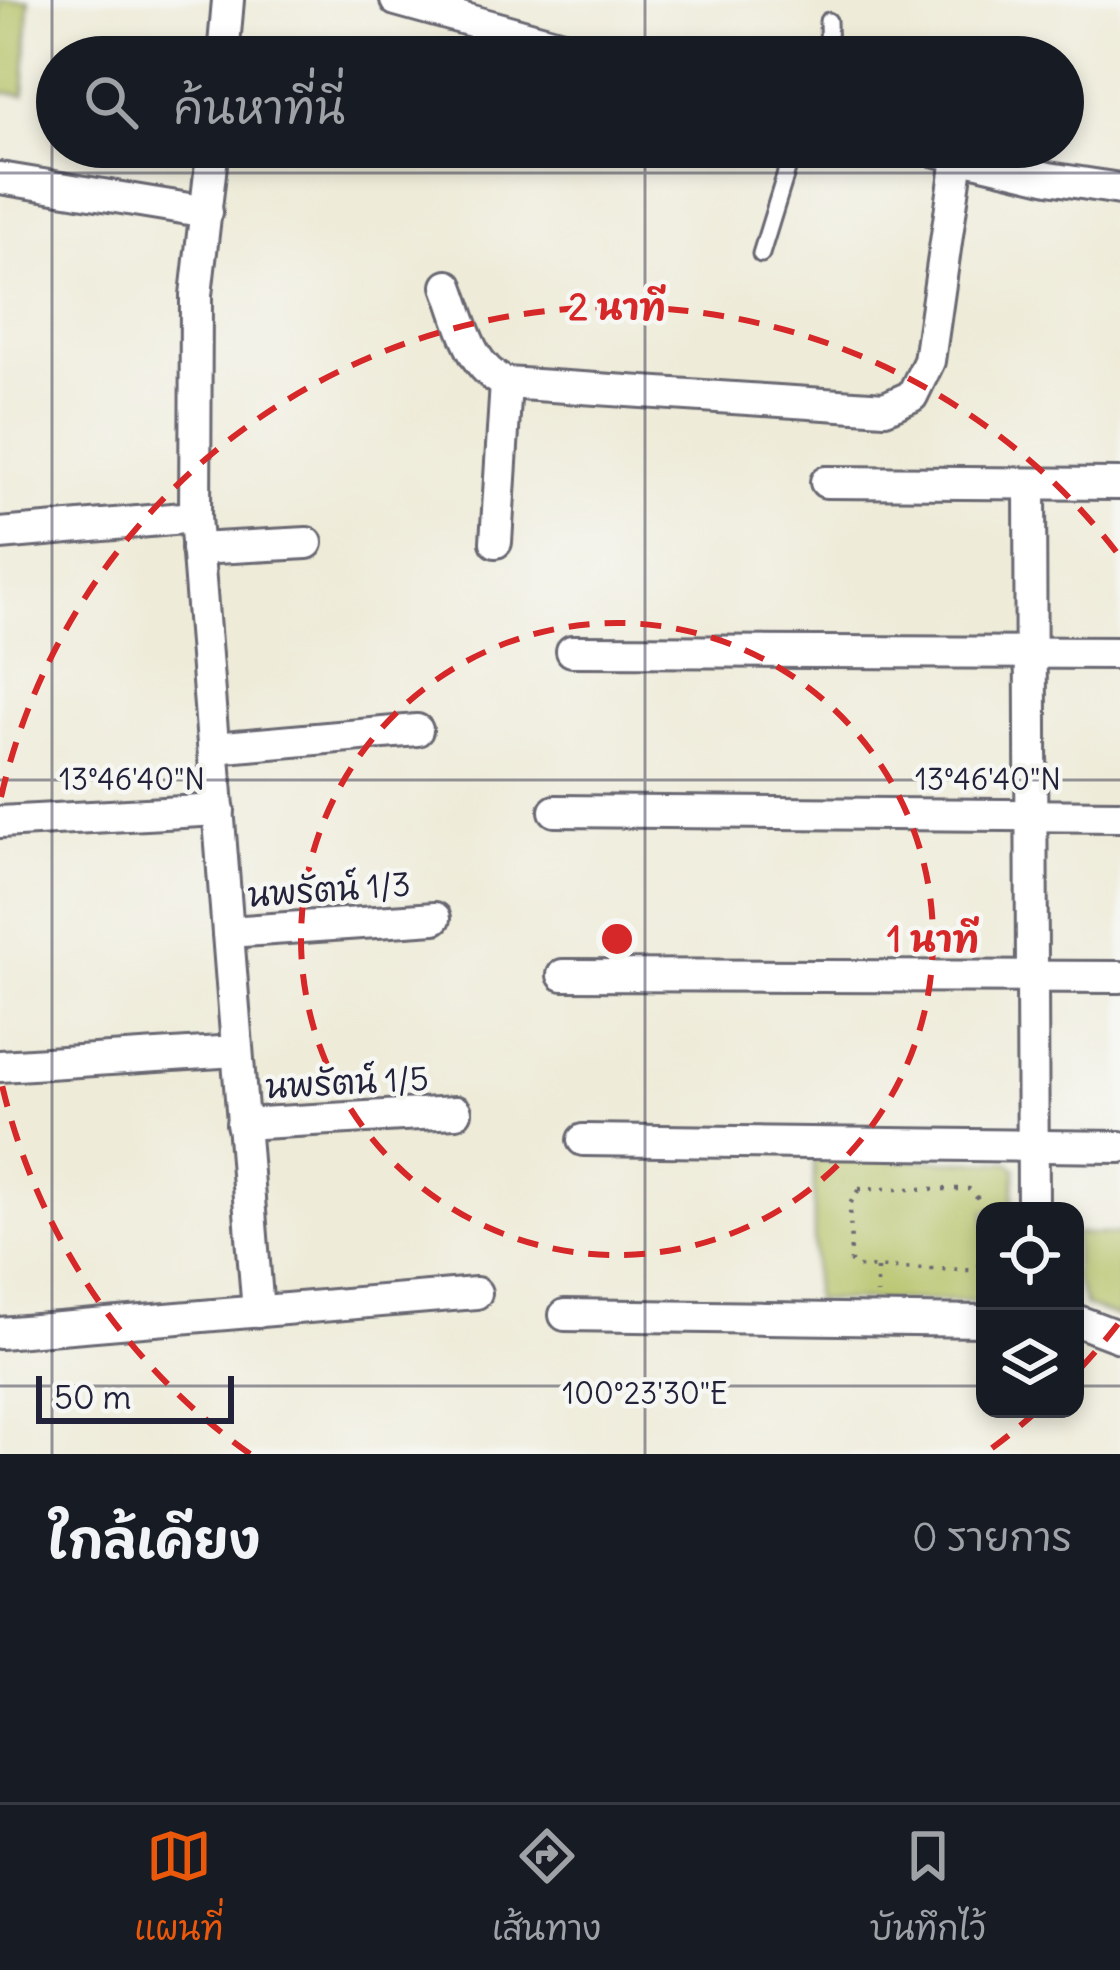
<!DOCTYPE html>
<html lang="th">
<head>
<meta charset="utf-8">
<style>
	:root { --surface:#171b24; --page:#20242c; --text:#f1f3f6; --muted:#9ea1a6; --line:#363941; --accent:#ea580c }
	body { margin:0; font-family:Delius,"Playpen Sans Thai",sans-serif; background:var(--page); color:var(--text) }
	.controls { position:absolute; right:36px; bottom:36px; display:grid; overflow:hidden; border-radius:24px; box-shadow:0 6px 18px #0003 }
	.controls button { width:108px; height:108px; display:grid; place-items:center; padding:0; border:0; border-bottom:3px solid var(--line); background:var(--surface); color:var(--text); font:60px sans-serif }
	.scale { position:absolute; left:36px; bottom:30px; width:198px; box-sizing:border-box; padding-left:12px; border:6px solid #22223b; border-top:0; font-size:33px; line-height:42px; white-space:nowrap; color:#22223b; -webkit-text-stroke:9px #f6f6f2; paint-order:stroke }
	.list { margin:0; padding:0; list-style:none }
	h2 { display:flex; justify-content:space-between; align-items:center; height:156px; margin:0; padding:0 48px; font-size:51px }
	h2 small { font-size:39px; font-weight:400; color:var(--muted) }
	.icon { flex:none; width:66px; height:66px; fill:none; stroke:currentColor; stroke-width:2; stroke-linecap:round; stroke-linejoin:round }
	.map { position:relative; flex:none; width:1120px; height:1454px; overflow:hidden }
	.search { position:absolute; background:var(--surface); box-shadow:0 6px 18px #0003; left:36px; right:36px; top:36px; height:132px; display:flex; align-items:center; gap:30px; box-sizing:border-box; padding:0 42px; border-radius:66px; color:var(--muted); font-size:45px }
	.sheet { height:348px; background:var(--surface) }
	nav { display:flex; justify-content:space-around; align-items:center; box-sizing:border-box; height:168px; border-top:3px solid var(--line); background:var(--surface); font-size:33px; color:var(--muted) }
	nav a { display:grid; justify-items:center; gap:6px }
	nav .on { color:var(--accent) }
	.map>svg:first-child { display:block }
	.green { fill:#b3c062; stroke:#6a714e; stroke-width:3 }
	.lines { fill:none; stroke-linecap:round; stroke-linejoin:round }
	.service-casing { stroke:#696872; stroke-width:21 }
	.minor-casing { stroke:#696872; stroke-width:36 }
	.path { stroke:#696872; stroke-width:4.5; stroke-dasharray:3 9; stroke-linecap:butt }
	.service { stroke:#fff; stroke-width:15 }
	.minor { stroke:#fff; stroke-width:30 }
	.ticks { fill:none; stroke:#22223b; stroke-width:3; stroke-opacity:0.45 }
	.ring { fill:none; stroke:#d62828; stroke-width:6; stroke-dasharray:21 15 }
	.labels { text-anchor:middle; dominant-baseline:central; stroke-width:9; stroke-linejoin:round; paint-order:stroke }
	.street-label { font-size:33px; fill:#22223b; stroke:#f6f6f2 }
	.ticks-label { font-size:30px; text-anchor:middle; fill:#22223b; stroke:#f6f6f2; stroke-width:9; stroke-linejoin:round; paint-order:stroke }
	.centre { fill:#d62828; stroke:#f6f6f2; stroke-width:6 }
	.ring-label { font-size:36px; text-anchor:middle; font-weight:bold; fill:#d62828; stroke:#f6f6f2; stroke-width:9; stroke-linejoin:round; paint-order:stroke }
</style>
</head>
<body>
<div class="map">
<svg width="1120" height="1454" viewBox="0 0 1120 1454">
	<rect width="100%" height="100%" fill="#f6f6f2"/>
	<filter id="ink" filterUnits="userSpaceOnUse"><feTurbulence type="fractalNoise" baseFrequency=".00833" numOctaves="2"/><feDisplacementMap in="SourceGraphic" scale="24" xChannelSelector="R" yChannelSelector="G"/><feConvolveMatrix kernelMatrix="1 2 1 2 8 2 1 2 1" color-interpolation-filters="sRGB"/></filter>
	<filter id="wash" filterUnits="userSpaceOnUse"><feTurbulence type="fractalNoise" baseFrequency=".004" numOctaves="4" result="noise"/><feDisplacementMap in="SourceGraphic" scale="48" xChannelSelector="R" yChannelSelector="G"/><feGaussianBlur stdDeviation="2.7" result="paint"/><feColorMatrix in="noise" values="0 0 0 0 0 0 0 0 0 0 0 0 0 0 0 0 0 1.4 0 .05"/><feComposite in="paint" operator="in"/></filter>
	<g filter="url(#wash)">
		<rect width="100%" height="100%" fill="#eeebd8"/>
		<g class="green">
			<polygon points="0,0 29,0 24,95 0,92"/>
			<polygon points="814,1159 1009,1162 1016,1169 1012,1211 985,1211 985,1301 814,1300"/>
			<polygon points="1075,1234 1120,1234 1120,1318 1086,1306 1075,1278"/>
		</g>
	</g>
	<g filter="url(#ink)">
		<g class="lines">
			<g class="service-casing">
				<g id="service">
					<polyline points="828,21 829,57"/>
					<polyline points="761,254 794,147"/>
				</g>
			</g>
			<g class="minor-casing">
				<g id="minor">
					<polyline points="396,0 602,57"/>
					<polyline points="223,57 228,0"/>
					<polyline points="213,147 196,295 195,517 258,1312"/>
					<polyline points="920,147 1049,178 1120,189"/>
					<polyline points="0,178 207,212"/>
					<path d="M448,286c14,36 21,81 58,97l379,25 27,-12 17,-35 29,-203"/>
					<polyline points="826,482 1120,484"/>
					<polyline points="1030,484 1033,1211"/>
					<polyline points="0,534 195,517"/>
					<polyline points="496,542 506,383"/>
					<polyline points="197,549 307,543"/>
					<polyline points="572,651 1120,653"/>
					<polyline points="214,748 417,730"/>
					<polyline points="555,811 1120,816"/>
					<polyline points="0,822 219,810"/>
					<polyline points="228,932 435,918"/>
					<polyline points="563,975 1120,977"/>
					<polyline points="0,1066 236,1051"/>
					<polyline points="242,1124 456,1112"/>
					<polyline points="583,1140 1120,1147"/>
					<polyline points="565,1315 985,1321"/>
					<polyline points="1075,1320 1120,1337"/>
					<polyline points="0,1333 476,1293"/>
				</g>
			</g>
			<g class="path">
				<path d="M859,1189h110c20,13 15,51 14,74l-12,7 -116,-3 -4,-5 -1,-58z"/>
				<polyline points="877,1269 877,1294"/>
			</g>
			<use href="#service" class="service"/>
			<use href="#minor" class="minor"/>
		</g>
	</g>
	<path class="ticks" d="M52,0v1454M645,0v57M645,147v1307M0,173h1120M0,780h1120M0,1386h985M1075,1386h45"/>
	<g class="ring">
		<circle cx="617" cy="939" r="316"/>
		<path d="M1118 1324A632 632 0 0 1 1075 1374M1036 1412A632 632 0 0 1 984 1454M250 1454A632 632 0 0 1 1 1081M1 797A632 632 0 0 1 1118 554"/>
	</g>
	<g class="labels">
		<g class="street-label">
			<text transform="translate(329 889) rotate(-4)">นพรัตน์ 1/3</text>
			<text transform="translate(347 1082) rotate(-3)">นพรัตน์ 1/5</text>
		</g>
	</g>
	<g class="ticks-label">
		<text x="132" y="790">13°46'40"N</text>
		<text x="988" y="790">13°46'40"N</text>
		<text x="645" y="1404">100°23'30"E</text>
	</g>
	<circle cx="617" cy="939" r="18" class="centre"/>
	<g class="ring-label">
		<text x="617" y="320">2 นาที</text>
		<text x="933" y="952">1 นาที</text>
	</g>
</svg>
<div class="controls">
<button><svg class="icon" aria-label="locate" viewBox="0 0 24 24"><circle cx="12" cy="12" r="6"/><path d="M12 2v4M12 18v4M2 12h4M18 12h4"/></svg></button>
<button><svg class="icon" aria-label="layers" viewBox="0 0 24 24"><path d="M12 4l9 5-9 5-9-5zM3 14l9 5 9-5"/></svg></button>
</div>
<div class="scale">50 m</div>
<div class="search"><svg class="icon" aria-label="search" viewBox="0 0 24 24"><circle cx="10" cy="10" r="6"/><path d="M15 15l6 6"/></svg>ค้นหาที่นี่</div>
</div>
<section class="sheet">
<h2>ใกล้เคียง<small>0 รายการ</small></h2>
<ul class="list">
</ul>
</section>
<nav>
<a class="on"><svg class="icon" aria-label="map" viewBox="0 0 24 24"><path d="M3 6l6-2 6 2 6-2v14l-6 2-6-2-6 2zM9 4v14M15 6v14"/></svg>แผนที่</a>
<a><svg class="icon" aria-label="directions" viewBox="0 0 24 24"><path d="M12 3l9 9-9 9-9-9zM9 14v-3h6M13 9l2 2-2 2"/></svg>เส้นทาง</a>
<a><svg class="icon" aria-label="saved" viewBox="0 0 24 24"><path d="M7 4h10v16l-5-4-5 4z"/></svg>บันทึกไว้</a>
</nav>
</body>
</html>
